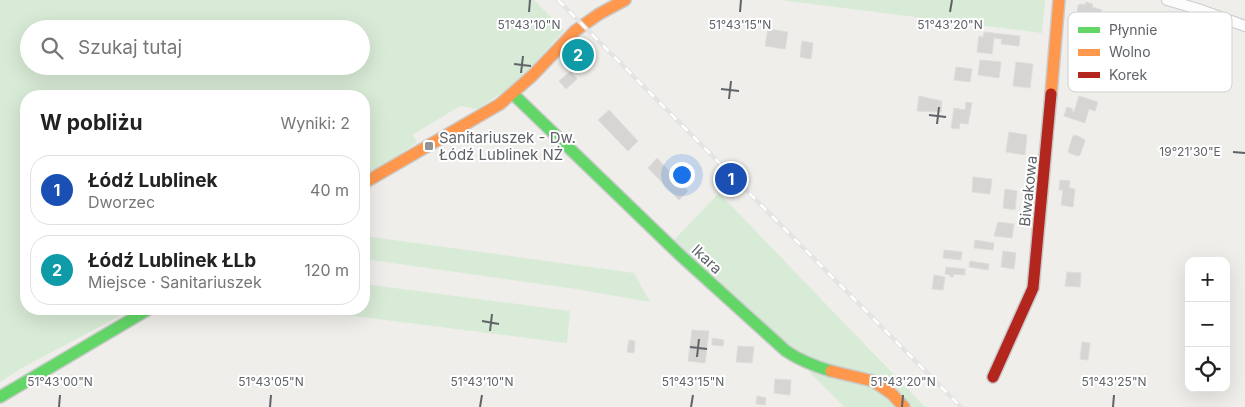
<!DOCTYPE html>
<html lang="pl">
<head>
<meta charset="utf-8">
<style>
	:root { --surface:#fff; --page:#f6f6f6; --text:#222; --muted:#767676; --line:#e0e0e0; --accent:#0f766e }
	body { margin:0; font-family:Inter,sans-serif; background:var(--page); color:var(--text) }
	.controls { position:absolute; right:15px; bottom:15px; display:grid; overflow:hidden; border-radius:10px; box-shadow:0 5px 20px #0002 }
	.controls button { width:45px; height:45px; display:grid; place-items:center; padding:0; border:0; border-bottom:1px solid var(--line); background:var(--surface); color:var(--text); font:25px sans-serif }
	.you { position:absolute; left:681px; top:174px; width:18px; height:18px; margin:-12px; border:4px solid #fff; border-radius:50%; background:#1a73e8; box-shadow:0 0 0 8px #1a73e833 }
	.badge { display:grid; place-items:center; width:32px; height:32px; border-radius:50%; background:var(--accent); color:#fff; font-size:16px; font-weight:700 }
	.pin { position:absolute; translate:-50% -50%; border:2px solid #fff; box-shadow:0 1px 5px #0006 }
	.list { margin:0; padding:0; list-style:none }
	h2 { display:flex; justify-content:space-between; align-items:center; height:65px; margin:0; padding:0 20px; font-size:21px }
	h2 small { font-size:16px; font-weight:400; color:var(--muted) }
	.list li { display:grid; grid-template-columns:32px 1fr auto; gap:15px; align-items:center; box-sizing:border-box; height:70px; margin:0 10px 10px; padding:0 10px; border:1px solid var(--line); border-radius:20px }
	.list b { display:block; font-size:19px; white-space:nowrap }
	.list p { margin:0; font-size:16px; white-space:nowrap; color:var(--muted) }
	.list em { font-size:16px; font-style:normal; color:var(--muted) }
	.icon { flex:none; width:28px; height:28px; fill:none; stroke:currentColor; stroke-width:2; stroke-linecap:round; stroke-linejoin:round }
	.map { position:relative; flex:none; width:1245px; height:407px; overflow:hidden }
	.search { position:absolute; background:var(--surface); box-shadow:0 5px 20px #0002; left:20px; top:20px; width:350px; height:55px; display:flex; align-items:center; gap:12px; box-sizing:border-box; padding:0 18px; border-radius:28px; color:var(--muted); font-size:19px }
	.panel { position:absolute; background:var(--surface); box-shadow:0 5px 20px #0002; left:20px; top:90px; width:350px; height:225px; border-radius:20px }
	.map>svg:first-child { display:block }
	.green { fill:#d8ebd6; fill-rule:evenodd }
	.building { fill:#d6d5d3; stroke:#deddd9 }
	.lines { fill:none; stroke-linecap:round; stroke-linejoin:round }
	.street-casing { stroke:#cbcccc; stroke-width:12 }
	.fast-casing { stroke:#cacacb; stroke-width:14 }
	.slow-casing { stroke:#cacacb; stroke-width:14 }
	.jam-casing { stroke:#cacacb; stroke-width:14 }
	.street { stroke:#fdfcfc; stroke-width:10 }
	.fast { stroke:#63d668; stroke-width:11 }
	.slow { stroke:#ff974d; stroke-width:11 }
	.jam { stroke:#b3261e; stroke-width:11 }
	.rail-casing { stroke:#e4e4e4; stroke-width:4.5 }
	.rail { stroke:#fff; stroke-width:2.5; stroke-dasharray:8; stroke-linecap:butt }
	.ticks { fill:none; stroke:#5f6368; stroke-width:2 }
	.poi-dot { fill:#919496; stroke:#fff; stroke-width:2 }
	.labels { text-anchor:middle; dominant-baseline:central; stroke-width:4; stroke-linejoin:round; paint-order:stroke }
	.poi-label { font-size:15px; fill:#5f6368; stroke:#fff; text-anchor:start }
	.street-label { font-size:15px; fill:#5f6368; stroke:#fff }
	.key { fill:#fff; stroke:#cfd0d2; stroke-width:1 }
	.key-label { font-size:14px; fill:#5f6368 }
	.ticks-label { font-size:12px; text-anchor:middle; fill:#5f6368; stroke:#fff; stroke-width:4; stroke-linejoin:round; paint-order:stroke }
</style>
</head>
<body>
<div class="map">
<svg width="1245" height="407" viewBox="0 0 1245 407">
	<rect width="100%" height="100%" fill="#efeeea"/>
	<g class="green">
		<path d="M0,0h534l30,30 -54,61 -7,1 -26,17 -17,-3 -48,29 5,7 -27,19 -26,15v-80h-338v213h107l-111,59 -22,14zM29,29h332v37h-332z"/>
		<polygon points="780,0 1045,0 1042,33"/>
		<polygon points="719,193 925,407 844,407 743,304 673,241"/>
		<polygon points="364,236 634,273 650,302 576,289 364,259"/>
		<polygon points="364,284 570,311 567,343 297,309 364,309"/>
	</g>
	<g class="building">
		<polygon points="1086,2 1093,4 1092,7 1102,10 1099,18 1093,16 1089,30 1081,28 1083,20 1080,19 1081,17 1077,15 1078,5 1080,4 1085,5"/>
		<polygon points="768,29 788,32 785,49 765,46"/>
		<polygon points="984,32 1020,36 1019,46 1001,44 1002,39 994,38 992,54 977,52 979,36 983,37"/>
		<polygon points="802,41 813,43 811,59 800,57"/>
		<polygon points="570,43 579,52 581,49 592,60 585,67 581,63 577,67 571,61 573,58 564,49"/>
		<polygon points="980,60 1001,62 999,78 978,75"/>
		<polygon points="1016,62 1033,64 1030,88 1013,86"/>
		<polygon points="956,67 972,69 970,82 954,80"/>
		<polygon points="571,71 577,79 566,89 559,81"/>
		<polygon points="919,96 942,101 941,112 917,111"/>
		<polygon points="1079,96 1098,102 1095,111 1089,109 1085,123 1064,116 1067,107 1073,109 1072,112 1074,112"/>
		<polygon points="966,102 972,103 968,124 960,123 959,129 951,128 954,108 965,110"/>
		<polygon points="609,110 638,141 628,151 598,120"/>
		<polygon points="1009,132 1027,135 1025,155 1006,152"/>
		<polygon points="1075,135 1084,139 1085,141 1080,155 1078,156 1069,153 1068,151 1073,136"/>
		<polygon points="657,158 688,191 679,200 648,168"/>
		<polygon points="973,177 992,179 990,194 972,192"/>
		<polygon points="1060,180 1070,181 1069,188 1075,189 1073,207 1061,205 1063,190 1059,190"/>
		<polygon points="1005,189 1017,191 1015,210 1003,208"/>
		<polygon points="998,222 1014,224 1012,238 994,236"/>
		<polygon points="975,240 994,243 993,250 974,248"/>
		<polygon points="944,250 962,252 961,260 943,258"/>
		<polygon points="1003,251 1016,253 1014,269 1001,267"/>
		<polygon points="970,261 989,264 988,270 969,267"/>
		<polygon points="946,267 965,269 965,275 954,274 953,277 950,277 950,275 945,274"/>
		<polygon points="1067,272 1081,273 1080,287 1065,286"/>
		<polygon points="934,275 945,277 943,290 932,289"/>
		<polygon points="692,330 709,331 705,363 688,361"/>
		<polygon points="712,338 724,340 723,346 712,345"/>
		<polygon points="629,340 635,341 634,353 627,352"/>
		<polygon points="1082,342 1090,343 1088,360 1080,359"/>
		<polygon points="738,346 754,347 752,363 736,362"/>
		<polygon points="775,379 791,380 790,395 774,393"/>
		<polygon points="757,396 766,398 765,405 756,404"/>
	</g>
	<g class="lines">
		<g class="street-casing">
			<polyline id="street" points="1167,0 1198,9 1245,26"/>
		</g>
		<g class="fast-casing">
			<g id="fast">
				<path d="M513,94l167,161 106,96c15,10 28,15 45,20"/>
				<polyline points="0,397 149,309"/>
			</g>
		</g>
		<g class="slow-casing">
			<g id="slow">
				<polyline points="1051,94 1059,0"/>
				<polyline points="364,183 500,104 532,76 575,31 599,14 625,0"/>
				<polyline points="831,371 873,381 892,394 904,407"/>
			</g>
		</g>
		<g class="jam-casing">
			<polyline id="jam" points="993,377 1033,288 1051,94"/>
		</g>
		<use href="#street" class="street"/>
		<use href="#fast" class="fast"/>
		<use href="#slow" class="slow"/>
		<use href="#jam" class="jam"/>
		<g class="rail-casing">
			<polyline id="rail" points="558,0 961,407"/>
		</g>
		<use href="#rail" class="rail"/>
	</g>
	<path class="ticks" d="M529,12l1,-12M740,12l1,-12M950,12l2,-12M514,64l17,2M521,73l2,-17M721,89l18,2M729,99l2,-18M929,115l17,2M937,124l2,-17M1233,152l12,1M482,321l17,3M490,331l2,-17M690,347l17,2M697,357l2,-18M59,407l1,-12M270,407l1,-12M480,407l2,-12M691,407l2,-12M902,407l1,-12M1113,407l1,-12"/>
	<rect class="poi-dot" x="424" y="141" width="10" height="10" rx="2.5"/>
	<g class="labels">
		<g class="poi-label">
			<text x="439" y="137">Sanitariuszek - Dw.<tspan x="439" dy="17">Łódź Lublinek NŻ</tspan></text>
		</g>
		<g class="street-label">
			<text transform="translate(1028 191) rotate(-84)">Biwakowa</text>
			<text transform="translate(707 259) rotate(43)">Ikara</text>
		</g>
	</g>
	<rect x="1068" y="12" width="164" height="80" rx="8" class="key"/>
	<rect x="1078" y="27" width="22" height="6" fill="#63d668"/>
	<rect x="1078" y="49" width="22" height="7" fill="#ff974d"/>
	<rect x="1078" y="72" width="22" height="6" fill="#b3261e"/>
	<g class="key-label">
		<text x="1109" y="35">Płynnie</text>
		<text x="1109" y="57">Wolno</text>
		<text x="1109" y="80">Korek</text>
	</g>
	<g class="ticks-label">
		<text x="529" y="29">51°43'10"N</text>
		<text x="740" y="29">51°43'15"N</text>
		<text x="950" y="29">51°43'20"N</text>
		<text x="1190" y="156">19°21'30"E</text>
		<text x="60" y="386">51°43'00"N</text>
		<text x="271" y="386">51°43'05"N</text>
		<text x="482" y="386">51°43'10"N</text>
		<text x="693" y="386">51°43'15"N</text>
		<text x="903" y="386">51°43'20"N</text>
		<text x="1114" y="386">51°43'25"N</text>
	</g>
</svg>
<div class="controls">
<button>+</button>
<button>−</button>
<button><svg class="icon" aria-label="locate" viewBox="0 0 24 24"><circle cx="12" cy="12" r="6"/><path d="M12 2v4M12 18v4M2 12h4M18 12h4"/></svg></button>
</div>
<div class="you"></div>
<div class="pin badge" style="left:731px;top:179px;background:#1a4fb4">1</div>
<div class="pin badge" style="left:578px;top:55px;background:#0f9aa8">2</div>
<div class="search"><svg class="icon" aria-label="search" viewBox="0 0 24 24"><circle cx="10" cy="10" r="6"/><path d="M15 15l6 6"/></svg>Szukaj tutaj</div>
<section class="panel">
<h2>W pobliżu<small>Wyniki: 2</small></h2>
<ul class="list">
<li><span class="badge" style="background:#1a4fb4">1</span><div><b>Łódź Lublinek</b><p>Dworzec</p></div><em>40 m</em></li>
<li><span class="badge" style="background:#0f9aa8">2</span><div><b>Łódź Lublinek ŁLb</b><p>Miejsce · Sanitariuszek</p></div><em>120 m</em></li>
</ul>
</section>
</div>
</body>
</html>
